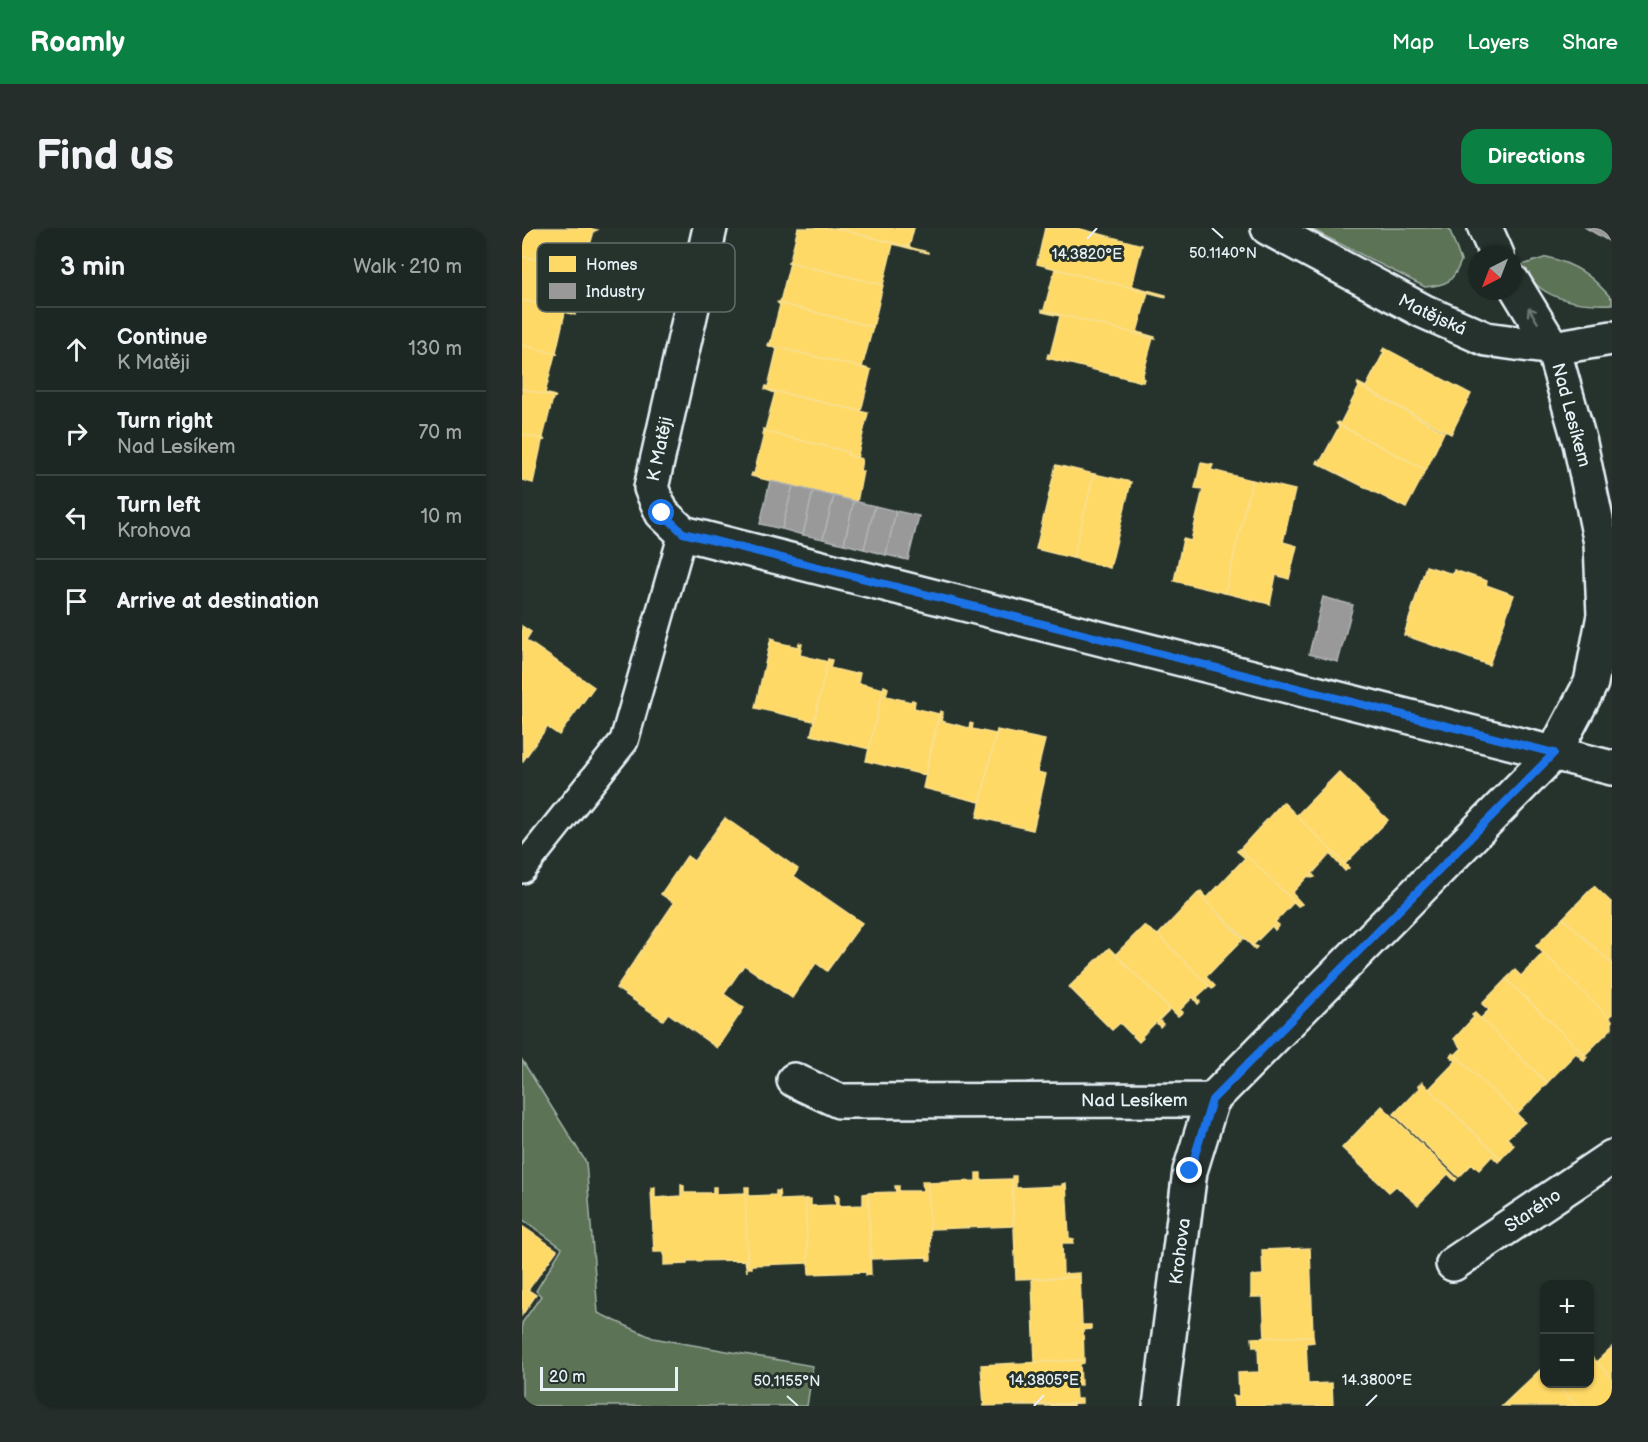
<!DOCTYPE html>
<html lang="en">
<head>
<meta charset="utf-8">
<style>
	:root { --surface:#1c2622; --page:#252e2a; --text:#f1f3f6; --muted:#a0a5a5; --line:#3a4340; --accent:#0b8043 }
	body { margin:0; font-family:"Balsamiq Sans",sans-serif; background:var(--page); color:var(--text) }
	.controls { position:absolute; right:18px; bottom:18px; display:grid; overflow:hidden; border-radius:12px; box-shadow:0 2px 4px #0004 }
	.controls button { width:54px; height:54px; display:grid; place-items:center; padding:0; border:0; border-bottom:2px solid var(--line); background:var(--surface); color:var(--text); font:30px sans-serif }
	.compass { position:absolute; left:946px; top:18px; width:54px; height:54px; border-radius:50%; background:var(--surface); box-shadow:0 2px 4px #0004; rotate:222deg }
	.scale { position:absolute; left:18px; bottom:15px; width:138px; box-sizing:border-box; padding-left:6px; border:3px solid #e8f1f8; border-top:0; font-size:16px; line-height:21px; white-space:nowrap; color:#e8f1f8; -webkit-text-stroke:4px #26332d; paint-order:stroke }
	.stop { position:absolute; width:18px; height:18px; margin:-14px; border:4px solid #1a73e8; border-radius:50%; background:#fff }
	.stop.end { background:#1a73e8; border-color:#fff; box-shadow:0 2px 6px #0008 }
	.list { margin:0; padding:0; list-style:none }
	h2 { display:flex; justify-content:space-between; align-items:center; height:78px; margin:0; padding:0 24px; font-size:26px }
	h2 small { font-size:20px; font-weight:400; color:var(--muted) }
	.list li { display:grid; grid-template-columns:39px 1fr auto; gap:18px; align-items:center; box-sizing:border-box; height:84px; padding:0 24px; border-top:2px solid var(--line) }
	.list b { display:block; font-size:22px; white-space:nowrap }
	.list p { margin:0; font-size:20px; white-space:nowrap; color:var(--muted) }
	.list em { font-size:20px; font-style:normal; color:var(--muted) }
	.icon { flex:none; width:33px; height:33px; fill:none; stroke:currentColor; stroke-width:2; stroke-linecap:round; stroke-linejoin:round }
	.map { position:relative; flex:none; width:1090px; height:1178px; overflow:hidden; border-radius:18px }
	header { display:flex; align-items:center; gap:36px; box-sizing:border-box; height:84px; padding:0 30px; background:var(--accent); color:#fff }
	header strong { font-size:28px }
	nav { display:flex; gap:33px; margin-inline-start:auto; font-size:21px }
	.intro { display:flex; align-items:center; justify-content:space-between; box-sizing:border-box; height:144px; padding:0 36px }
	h1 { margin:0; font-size:42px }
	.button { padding:15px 27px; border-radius:18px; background:var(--accent); color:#fff; font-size:21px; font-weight:700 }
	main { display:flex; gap:36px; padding:0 36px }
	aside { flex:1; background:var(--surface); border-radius:18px; box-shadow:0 2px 4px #0004 }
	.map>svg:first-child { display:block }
	.green { fill:#5d7357; stroke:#a2b2a8; stroke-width:1.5 }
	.homes { fill:#ffd966; stroke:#f8e092; stroke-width:1.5 }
	.industry { fill:#999; stroke:#b1b3b6; stroke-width:1.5 }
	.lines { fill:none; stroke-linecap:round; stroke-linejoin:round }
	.lane-casing { stroke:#e8f1f8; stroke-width:32 }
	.street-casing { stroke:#e8f1f8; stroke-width:38 }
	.lane { stroke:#26332d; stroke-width:27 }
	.street { stroke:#26332d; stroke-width:33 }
	.oneway { stroke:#6a7674 }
	.route { stroke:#1a73e8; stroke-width:8 }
	.ticks { fill:none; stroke:#e8f1f8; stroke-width:2 }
	.labels { text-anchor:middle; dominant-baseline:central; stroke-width:6; stroke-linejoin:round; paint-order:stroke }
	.street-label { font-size:18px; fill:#e8f1f8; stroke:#26332d }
	.key { fill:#26332d; stroke:#606c6a; stroke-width:1.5 }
	.key-label { font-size:16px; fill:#e8f1f8 }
	.ticks-label { font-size:15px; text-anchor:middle; fill:#e8f1f8; stroke:#26332d; stroke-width:6; stroke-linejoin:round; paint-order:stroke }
</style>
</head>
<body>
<header>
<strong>Roamly</strong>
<nav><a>Map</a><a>Layers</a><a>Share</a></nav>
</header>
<div class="intro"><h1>Find us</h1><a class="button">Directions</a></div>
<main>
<aside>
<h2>3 min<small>Walk · 210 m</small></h2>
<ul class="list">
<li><svg class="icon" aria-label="ahead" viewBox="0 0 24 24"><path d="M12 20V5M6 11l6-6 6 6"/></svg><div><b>Continue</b><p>K Matěji</p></div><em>130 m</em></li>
<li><svg class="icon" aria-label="right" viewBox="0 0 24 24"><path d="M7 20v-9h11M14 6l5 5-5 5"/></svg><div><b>Turn right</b><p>Nad Lesíkem</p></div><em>70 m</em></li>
<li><svg class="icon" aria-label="left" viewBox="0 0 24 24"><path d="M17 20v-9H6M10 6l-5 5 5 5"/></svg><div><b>Turn left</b><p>Krohova</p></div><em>10 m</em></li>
<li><svg class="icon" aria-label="arrive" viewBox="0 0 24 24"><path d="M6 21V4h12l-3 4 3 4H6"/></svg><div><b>Arrive at destination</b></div></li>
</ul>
</aside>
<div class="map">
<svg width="1090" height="1178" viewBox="0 0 1090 1178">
	<rect width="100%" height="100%" fill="#26332d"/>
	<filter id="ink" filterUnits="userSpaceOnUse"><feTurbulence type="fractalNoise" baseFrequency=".0167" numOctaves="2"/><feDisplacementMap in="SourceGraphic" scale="12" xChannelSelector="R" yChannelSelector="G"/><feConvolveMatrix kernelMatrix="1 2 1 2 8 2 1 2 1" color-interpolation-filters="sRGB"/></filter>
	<g filter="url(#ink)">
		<g class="green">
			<path d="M787,0h140l12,33c-8,21 -14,24 -36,26z"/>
			<path d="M1025,29c31,8 45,19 65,42v5c-24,1 -53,-1 -73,-17 -7,-6 -13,-14 -20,-21z"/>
			<polygon points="0,832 64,934 76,1085 131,1110 291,1138 285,1178 0,1178 0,1095 19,1068 14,1063 40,1020 0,991"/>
		</g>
		<g class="homes">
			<polygon points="0,0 66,0 75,2 72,3 61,41 62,43 0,28"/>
			<polygon points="276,0 313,0 406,24 406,25 371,16 361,57 266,34 268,32"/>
			<polygon points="313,0 392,0 387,19"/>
			<polygon points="523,0 555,0 620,17 610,58 644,67 644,69 515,36"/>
			<polygon points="0,28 62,43 60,44 52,83 53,85 0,72"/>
			<polygon points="266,34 361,57 351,99 256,75 256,74 258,74 268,35"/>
			<polygon points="533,41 626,64 615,104 633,109 633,111 520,82 522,82"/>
			<polygon points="0,72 53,85 53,87 43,84 34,124 35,126 0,117"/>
			<polygon points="256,75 351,99 340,139 349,142 245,117 246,115 248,116 258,77"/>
			<polygon points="520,82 631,110 620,150 622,151 621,154 525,130 526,126 528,127 538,88 520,84"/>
			<polygon points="0,117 35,126 33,126 23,165 33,168 33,169 0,161"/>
			<polygon points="245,117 349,142 339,183 243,161 244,158 246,159 255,121"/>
			<polygon points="862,120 949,166 929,206 836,157 836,155 844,159 862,124 860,123"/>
			<polygon points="836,157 922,204 904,242 815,196 816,194 818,196 837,159"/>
			<polygon points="0,161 33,169 31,170 21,209 22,212 0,206"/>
			<polygon points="243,161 346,185 335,230 325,227 326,224 241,203 241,201 243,202 253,165"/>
			<polygon points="815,196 904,242 884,280 795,235 796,232 798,234 817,199"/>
			<polygon points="241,203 326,224 325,227 340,231 338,243 341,243 335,274 229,248 230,245 232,246 242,206 240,206"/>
			<polygon points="0,206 22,212 20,213 11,255 0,252"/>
			<polygon points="679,235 691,237 689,242 730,252 703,365 652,353 661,311 669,313 681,261 673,260"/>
			<polygon points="534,237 572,246 551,330 514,321"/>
			<polygon points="572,246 609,254 588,340 551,330"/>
			<polygon points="730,252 773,262 761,314 775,318 767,351 754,347 748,376 703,365"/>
			<polygon points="904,338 931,346 932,342 965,353 964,357 992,367 967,437 882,407"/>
			<polygon points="0,398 9,404 4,412 72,459 37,507 25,499 1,533"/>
			<polygon points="249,410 253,411 253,414 276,419 277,415 280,416 278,427 306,434 292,493 233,480"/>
			<polygon points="306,431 310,432 308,440 333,446 334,444 338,445 336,455 362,461 348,521 289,507"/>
			<polygon points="362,458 366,460 364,468 389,474 390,472 393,473 392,480 417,486 403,547 344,533"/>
			<polygon points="418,483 421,484 419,493 447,500 448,495 451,496 450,501 474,506 458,574 401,560"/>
			<polygon points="475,502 523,512 515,544 524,546 511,602 455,589"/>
			<polygon points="817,544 866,592 823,636 774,588"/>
			<polygon points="761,574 827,640 823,643 808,626 790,646 793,649 790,650 786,648 770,665 780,676 776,678 718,621"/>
			<polygon points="203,590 276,641 272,648 340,695 305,743 294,735 270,770 222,737 202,766 222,780 195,820 146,785 141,792 94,760 152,675 139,666 165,628 172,633"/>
			<polygon points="718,621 772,674 753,694 757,697 753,702 750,698 731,717 735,719 733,721 676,665 679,663 685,670 723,630 715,623"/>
			<polygon points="1072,658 1090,675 1090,736 1041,690"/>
			<polygon points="676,665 721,711 684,749 693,758 690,761 636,707"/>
			<polygon points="1041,690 1090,736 1090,787 1087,790 1014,718"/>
			<polygon points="622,698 636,707 687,758 675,769 678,774 676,776 671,769 658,782 661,784 656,788 593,727"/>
			<polygon points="587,720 648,781 637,792 641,796 638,799 634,794 620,808 621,810 617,814 598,795 590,802 547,759"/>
			<polygon points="1021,725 1090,792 1090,800 1063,827 984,751 993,742 999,748"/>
			<polygon points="984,751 1065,829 1062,833 1054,825 1025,855 958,791 967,782 960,776"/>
			<polygon points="953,785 1025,855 995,887 933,827 940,820 932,811 952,789 950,787"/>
			<polygon points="931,825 1003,894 985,910 992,917 979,931 907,861 934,833 928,828"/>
			<polygon points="900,854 907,861 979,931 976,934 970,928 957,942 950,936 937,949 872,886 898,859 896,858"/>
			<polygon points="860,878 935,951 933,953 926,946 896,977 874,958 867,964 820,920"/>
			<polygon points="454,945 459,945 459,952 490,951 491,998 408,1001 406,955 454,953"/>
			<polygon points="490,948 494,948 494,960 540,958 540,956 544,955 547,1010 552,1011 551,1015 540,1015 541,1046 558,1045 558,1049 494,1051"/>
			<polygon points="400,953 406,953 409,1032 405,1032 405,1029 349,1031 346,965 374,964 373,958 377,958 377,963 401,963"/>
			<polygon points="159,957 162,958 162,965 191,965 191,959 194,959 194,966 224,965 225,1044 223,1032 165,1033 165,1036 142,1037 142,1024 132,1024 129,960 133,959 133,970 159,968"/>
			<polygon points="223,959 227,959 227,968 254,967 254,963 257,963 258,972 283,971 286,1035 230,1037 230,1040 226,1040"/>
			<polygon points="346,965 349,1047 344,1047 344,1044 287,1046 283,971 289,971 289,978 314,977 313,966 317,967 317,978 341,977 341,966"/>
			<polygon points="0,998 35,1022 6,1062 14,1067 0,1087"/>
			<polygon points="788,1020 791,1108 743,1110 741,1069 729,1069 729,1048 741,1047 740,1022"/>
			<polygon points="558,1049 560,1097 569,1097 569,1101 561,1102 562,1132 513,1134 510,1051"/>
			<polygon points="791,1108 792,1114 784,1115 786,1156 810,1155 811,1178 712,1178 711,1168 717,1168 716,1145 737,1144 736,1119 731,1119 730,1110"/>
			<polygon points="1090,1119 1090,1150 1074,1134"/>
			<polygon points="1068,1127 1090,1150 1090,1178 1055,1178 1034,1156 1068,1156"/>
			<polygon points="562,1132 562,1135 558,1136 559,1157 553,1157 554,1171 560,1171 560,1175 462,1178 459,1137"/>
			<polygon points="1019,1141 1023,1144 1023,1156 1034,1156 1055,1178 980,1178"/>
			<polygon points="551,1176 551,1178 492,1178"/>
		</g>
		<g class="industry">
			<polygon points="1064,0 1090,0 1090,15"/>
			<polygon points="248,253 271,258 260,301 238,296"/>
			<polygon points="271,258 291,263 281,307 260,301"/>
			<polygon points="291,263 312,268 301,311 281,307"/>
			<polygon points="312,268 332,273 322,316 301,311"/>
			<polygon points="332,273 353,278 342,321 322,316"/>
			<polygon points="353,278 374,283 364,327 342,321"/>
			<polygon points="374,283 397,288 386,332 364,327"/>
			<polygon points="801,369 831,377 816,434 787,426"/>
		</g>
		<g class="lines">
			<g class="lane-casing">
				<polyline id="lane" points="0,641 102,513 161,305"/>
			</g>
			<g class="street-casing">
				<g id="street">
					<polyline points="188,0 129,260 140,285 161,305 1090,540"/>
					<path id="s1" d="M746,0l155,83 63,28 67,9 59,-10"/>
					<polyline points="963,0 975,27"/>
					<path id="s2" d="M272,852l45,21 373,-1 342,-347 37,-70 13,-68 -3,-72 -21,-100 -27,-95 -40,-66"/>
					<path id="s3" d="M931,1036l159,-107"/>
					<path id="s4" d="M638,1178l30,-235 22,-71"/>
				</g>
			</g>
			<use href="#lane" class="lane"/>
			<use href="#street" class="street"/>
		</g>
		<defs><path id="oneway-shaft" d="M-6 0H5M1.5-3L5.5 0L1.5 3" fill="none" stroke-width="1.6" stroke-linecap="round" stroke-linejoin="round" transform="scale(1.5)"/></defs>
		<use class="oneway" href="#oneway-shaft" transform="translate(1011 87) rotate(-121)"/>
	</g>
	<g class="lines" filter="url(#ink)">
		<polyline class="route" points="140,285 161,305 1032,525 690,872 668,943"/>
	</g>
	<path class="ticks" d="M690,0l11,10M565,11l10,-11M265,1168l11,10M512,1178l10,-11M844,1178l11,-11"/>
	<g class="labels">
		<g class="street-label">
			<text stroke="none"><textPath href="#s1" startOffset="186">Matějská</textPath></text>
			<text transform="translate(1049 187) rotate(75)">Nad Lesíkem</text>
			<text transform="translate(138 221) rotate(-78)">K Matěji</text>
			<text stroke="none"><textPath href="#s2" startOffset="345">Nad Lesíkem</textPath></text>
			<text stroke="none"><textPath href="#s3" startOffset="96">Starého</textPath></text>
			<text stroke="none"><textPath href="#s4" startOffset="156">Krohova</textPath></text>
		</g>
	</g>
	<rect x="15" y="15" width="198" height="69" rx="9" class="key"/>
	<rect x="27" y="28" width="27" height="16" fill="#ffd966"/>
	<rect x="27" y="55" width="27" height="16" fill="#999"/>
	<g class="key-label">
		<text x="64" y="42">Homes</text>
		<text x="64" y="69">Industry</text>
	</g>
	<g class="ticks-label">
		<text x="701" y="30">50.1140°N</text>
		<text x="565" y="31">14.3820°E</text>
		<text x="522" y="1157">14.3805°E</text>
		<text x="855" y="1157">14.3800°E</text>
		<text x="265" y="1158">50.1155°N</text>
	</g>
</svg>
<div class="controls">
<button>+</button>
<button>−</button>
</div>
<svg class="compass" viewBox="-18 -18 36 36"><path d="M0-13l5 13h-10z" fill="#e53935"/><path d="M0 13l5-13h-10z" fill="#a0a5a5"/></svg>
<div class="scale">20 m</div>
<div class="stop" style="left:140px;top:285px"></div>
<div class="stop end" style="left:668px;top:943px"></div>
</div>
</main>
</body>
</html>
